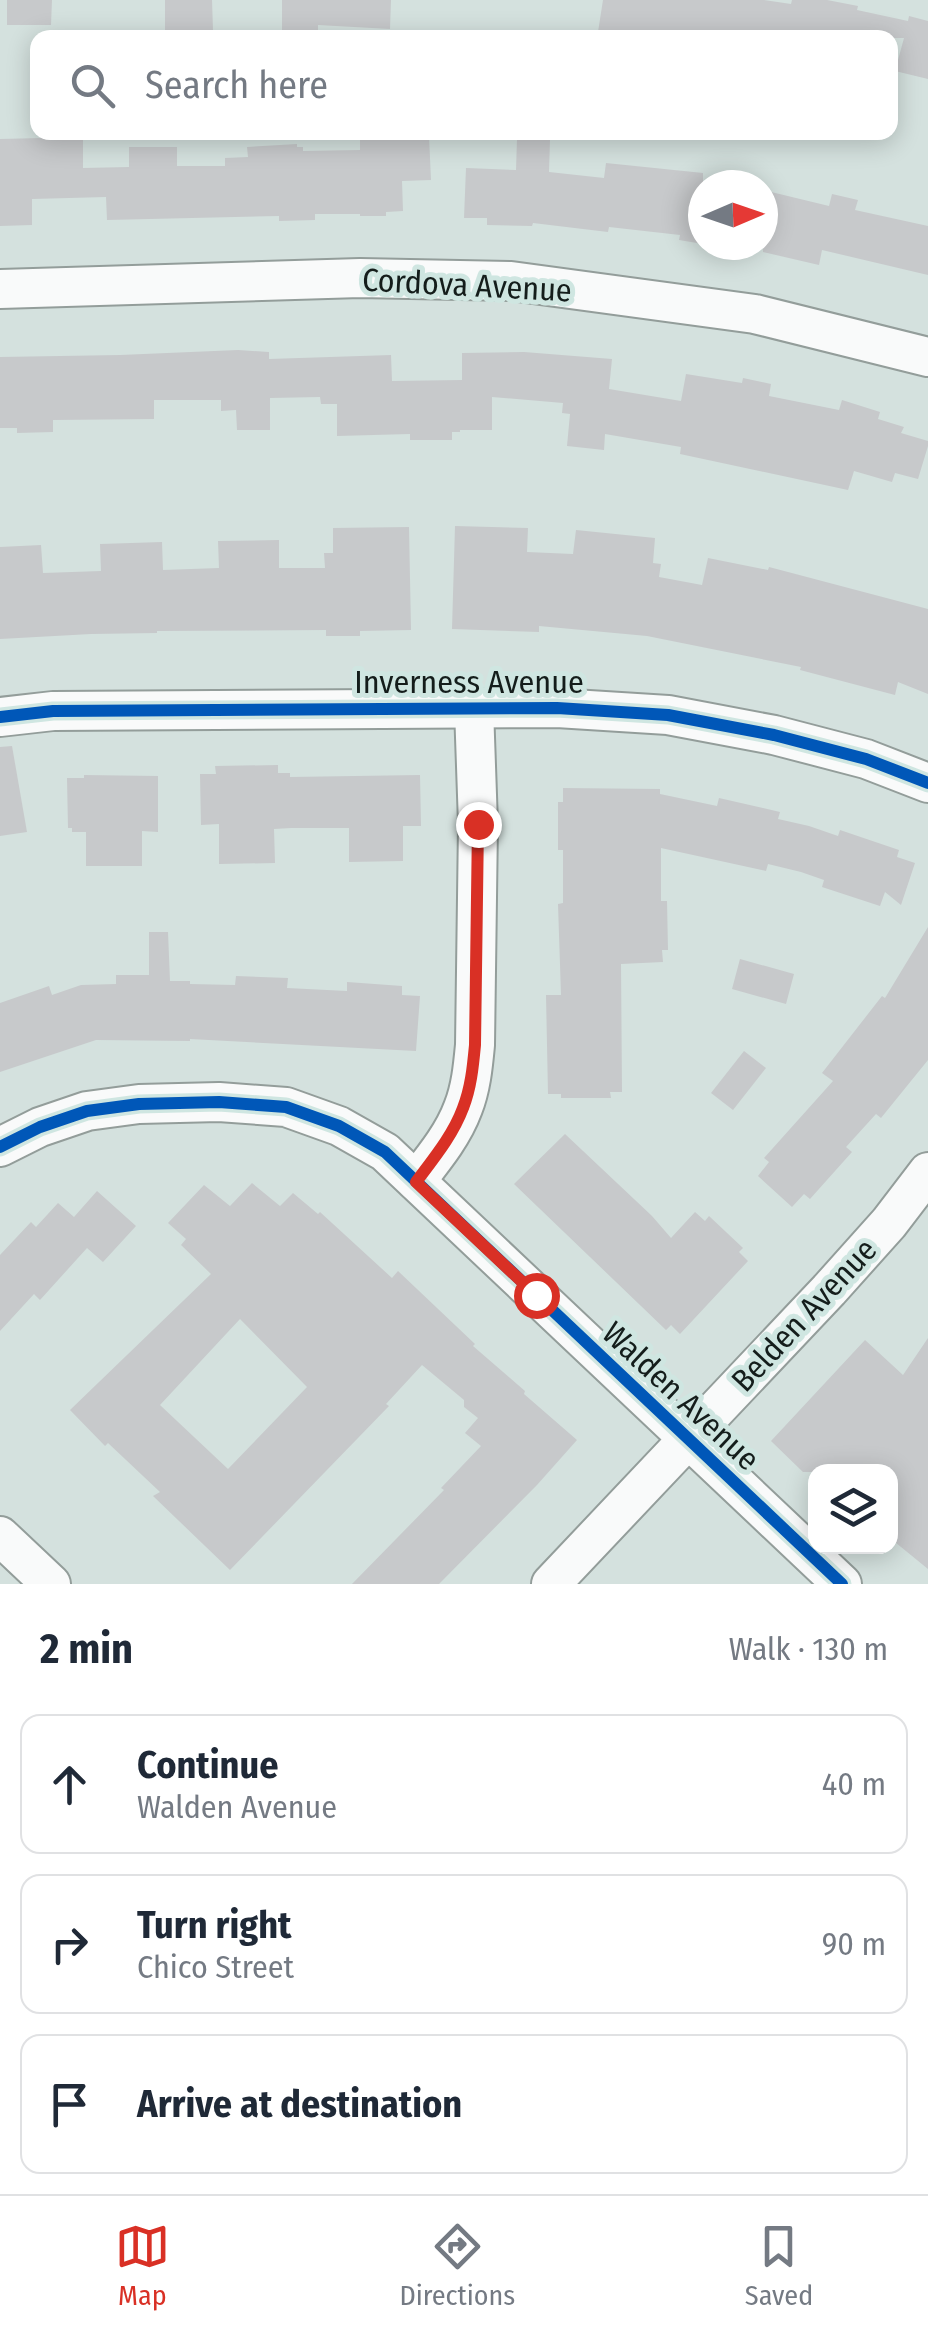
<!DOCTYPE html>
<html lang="en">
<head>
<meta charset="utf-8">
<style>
	:root { --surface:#fff; --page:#f2f2f3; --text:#1f2937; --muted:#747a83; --line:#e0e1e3; --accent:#d93025 }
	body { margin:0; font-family:"Fira Sans Condensed",sans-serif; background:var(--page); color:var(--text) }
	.controls { position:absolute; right:30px; bottom:30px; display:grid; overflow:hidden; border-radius:20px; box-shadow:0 5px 25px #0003 }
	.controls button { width:90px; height:90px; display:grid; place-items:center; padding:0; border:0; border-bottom:2px solid var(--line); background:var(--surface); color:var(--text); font:50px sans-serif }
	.compass { position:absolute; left:688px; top:170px; width:90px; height:90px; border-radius:50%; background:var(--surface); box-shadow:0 5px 25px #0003; rotate:88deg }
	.stop { position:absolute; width:30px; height:30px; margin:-22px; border:8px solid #d93025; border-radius:50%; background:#fff }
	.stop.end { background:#d93025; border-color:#fff; box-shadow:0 2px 10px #0008 }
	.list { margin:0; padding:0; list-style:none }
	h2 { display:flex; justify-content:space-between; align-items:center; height:130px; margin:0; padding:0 40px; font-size:42px }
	h2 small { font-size:32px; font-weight:400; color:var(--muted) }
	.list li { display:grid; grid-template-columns:65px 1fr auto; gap:30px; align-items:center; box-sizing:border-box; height:140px; margin:0 20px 20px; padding:0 20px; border:2px solid var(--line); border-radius:20px }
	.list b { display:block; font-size:38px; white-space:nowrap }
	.list p { margin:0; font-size:32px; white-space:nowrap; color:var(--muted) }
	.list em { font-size:32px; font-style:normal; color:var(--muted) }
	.icon { flex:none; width:55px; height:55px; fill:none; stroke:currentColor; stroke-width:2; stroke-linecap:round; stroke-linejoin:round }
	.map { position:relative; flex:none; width:928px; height:1584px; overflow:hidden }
	.search { position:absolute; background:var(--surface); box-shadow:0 5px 25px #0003; left:30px; right:30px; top:30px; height:110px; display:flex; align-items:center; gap:25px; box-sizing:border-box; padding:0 35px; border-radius:20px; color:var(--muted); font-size:38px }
	.sheet { height:610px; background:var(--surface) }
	nav { display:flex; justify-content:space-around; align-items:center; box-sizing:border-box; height:140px; border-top:2px solid var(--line); background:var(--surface); font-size:28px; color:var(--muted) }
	nav a { display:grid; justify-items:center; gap:5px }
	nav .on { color:var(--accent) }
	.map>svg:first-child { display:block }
	.building { fill:#c7c9cb; fill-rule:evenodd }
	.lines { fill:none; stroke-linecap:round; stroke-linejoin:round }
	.minor-casing { stroke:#939d9a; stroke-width:42 }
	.minor { stroke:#f9fafa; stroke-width:38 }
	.cycleway-casing { stroke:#cfe6e1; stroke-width:19 }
	.cycleway { stroke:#0057b8; stroke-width:12 }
	.route { stroke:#d93025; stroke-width:12 }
	.labels { text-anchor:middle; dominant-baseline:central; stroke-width:10; stroke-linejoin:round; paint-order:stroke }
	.street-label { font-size:32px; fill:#141d1b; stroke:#cfe6e1 }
</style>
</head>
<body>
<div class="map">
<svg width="928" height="1584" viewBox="0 0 928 1584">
	<rect width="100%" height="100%" fill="#d4e1de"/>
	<g class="building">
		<polygon points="7,0 52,0 51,25 7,25"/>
		<polygon points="165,0 212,0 213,30 165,30"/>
		<polygon points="282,0 391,0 390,29 318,25 318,30 282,30"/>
		<polygon points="603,0 764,0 791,4 792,0 827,0 858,6 857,10 908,21 909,16 928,21 928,79 895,71 904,38 635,38 598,32"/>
		<polygon points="360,136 429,136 431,180 402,181 403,211 386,212 386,216 360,216 360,214 315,214 315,220 279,221 279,216 107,220 106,197 32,199 32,225 0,226 0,139 83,137 83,168 129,167 129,147 177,147 177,166 225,166 225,158 248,157 247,147 297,144 297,147 303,147 303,151 360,150"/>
		<polygon points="517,139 550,140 549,172 604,178 606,163 703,173 703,244 679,240 680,235 609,227 608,232 533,223 532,226 487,225 487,218 464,218 466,168 516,170"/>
		<polygon points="763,190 829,206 832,194 858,200 855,210 928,226 928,275 822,250 819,265 763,252"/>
		<polygon points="238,350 269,352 269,359 391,355 392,381 462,380 462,353 524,352 612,359 609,389 681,401 686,374 742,383 743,378 771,384 769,396 839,410 842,400 880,412 878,419 904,427 901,433 928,441 928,446 918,479 895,473 892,482 854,471 848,490 680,454 681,447 605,434 604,450 567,446 570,414 562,413 563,403 492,397 492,430 460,430 460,432 452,432 452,440 410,440 410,434 337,436 337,404 321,404 320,397 270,398 270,430 237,430 236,410 221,411 221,400 154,400 154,419 53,420 53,432 17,433 17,428 0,428 0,357 120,355"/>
		<polygon points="455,526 528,528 527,552 573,554 576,530 655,538 653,563 661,564 659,577 702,585 708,558 768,570 769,567 788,572 928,609 928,694 898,682 895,695 800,670 801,667 647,636 539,626 539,632 452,629"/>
		<polygon points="409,527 411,630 360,631 360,636 326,636 326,630 157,631 157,633 91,634 0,639 0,547 41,545 43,573 101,571 100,544 162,542 163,570 219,568 218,541 279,540 279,568 325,568 324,553 333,553 333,528"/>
		<polygon points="12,746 27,832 0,836 0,747"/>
		<polygon points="278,765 278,773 290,773 290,777 420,775 421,826 403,826 403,861 349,862 349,828 291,828 274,829 275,863 219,864 219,824 201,825 200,774 216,774 215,766"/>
		<polygon points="84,775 158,776 158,832 142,831 142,866 86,866 86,832 72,832 72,828 68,828 67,778 84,778"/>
		<polygon points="563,788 660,789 660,794 717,806 719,798 780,812 778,819 809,826 838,836 840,830 899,850 897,857 915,863 901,905 885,892 880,906 822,887 824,880 801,872 768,864 766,871 661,848 661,901 667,901 668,950 662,950 663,962 621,964 622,1092 610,1092 611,1098 561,1098 561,1094 548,1094 546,995 561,995 558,904 563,903 563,850 558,850 558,802 563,802"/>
		<polygon points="928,927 928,1060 881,1118 876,1114 846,1147 852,1152 810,1199 804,1194 792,1207 758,1176 769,1162 764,1158 833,1081 822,1073 882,996 885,998"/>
		<polygon points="149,932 168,932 170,981 190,981 190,984 235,985 236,976 288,978 287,988 347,991 347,982 402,986 402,995 420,996 416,1051 190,1039 190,1041 96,1040 0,1072 0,1003 49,986 52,995 81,985 116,984 116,975 149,975"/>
		<polygon points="740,959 794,974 786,1004 732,989"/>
		<polygon points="744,1051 766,1068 733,1110 711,1093"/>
		<polygon points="565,1134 652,1216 671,1238 695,1212 705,1221 709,1216 743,1248 739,1252 748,1261 680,1334 671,1325 666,1330 514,1184"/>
		<path d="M252,1183l28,23 13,-13 25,21 2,-2 72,66 6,-7 77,73 -2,2 52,45 -1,3 53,46 -40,45 -98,99h-87l92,-94 -3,-2 40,-42 -16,-13 13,-15 -14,-11v-7l-42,-35 -36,39 3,2 -159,164 -77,-74 7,-4 -52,-49 -3,3 -35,-36 141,-136 -30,-29 5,-6 -18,-16 36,-38 26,21zM240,1319l67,68 -79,82 -68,-64z"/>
		<polygon points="97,1191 136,1226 103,1262 87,1248 40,1300 34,1294 0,1331 0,1255 31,1222 36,1227 58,1203 74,1217"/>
		<polygon points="928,1338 928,1569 890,1538 890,1472 803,1472 771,1441 865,1340 903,1375"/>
	</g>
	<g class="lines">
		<g class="minor-casing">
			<g id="minor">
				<polyline points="0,289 360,278 511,281 755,314 928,357"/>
				<polyline points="0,717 53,711 557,708 668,715 774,735 866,759 928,783"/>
				<polyline points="0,1147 40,1127 87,1111 139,1104 219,1102 286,1107 339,1126 385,1152 842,1584"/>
				<path d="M416,1181c18,-23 37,-46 47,-73 8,-20 10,-42 12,-63l3,-221 -4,-116"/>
				<polyline points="0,1536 51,1584"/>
				<polyline points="551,1584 829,1290 889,1223 928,1172"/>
			</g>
		</g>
		<use href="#minor" class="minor"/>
		<g class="cycleway-casing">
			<g id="cycleway">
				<polyline points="0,717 53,711 557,708 668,715 774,735 866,759 928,783"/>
				<polyline points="0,1147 40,1127 87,1111 139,1104 219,1102 286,1107 339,1126 385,1152 842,1584"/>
			</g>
		</g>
		<use href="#cycleway" class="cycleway"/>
	</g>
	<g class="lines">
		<path class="route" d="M478,824l-3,221c-2,21 -4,43 -12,63 -10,27 -29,50 -47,74l120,113"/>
	</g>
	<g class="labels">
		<g class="street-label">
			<text transform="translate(467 285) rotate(3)">Cordova Avenue</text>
			<text x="469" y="682">Inverness Avenue</text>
			<text transform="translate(804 1315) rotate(-47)">Belden Avenue</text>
			<text transform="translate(681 1396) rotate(43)">Walden Avenue</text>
		</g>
	</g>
</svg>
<div class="controls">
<button><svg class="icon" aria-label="layers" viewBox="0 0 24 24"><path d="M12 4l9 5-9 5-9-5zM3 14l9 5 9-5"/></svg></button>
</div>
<svg class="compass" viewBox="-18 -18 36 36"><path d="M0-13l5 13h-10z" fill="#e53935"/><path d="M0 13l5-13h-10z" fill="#747a83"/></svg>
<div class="stop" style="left:536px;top:1295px"></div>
<div class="stop end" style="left:478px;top:824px"></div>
<div class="search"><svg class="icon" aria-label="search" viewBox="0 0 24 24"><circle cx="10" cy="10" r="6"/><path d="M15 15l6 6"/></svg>Search here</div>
</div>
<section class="sheet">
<h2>2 min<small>Walk · 130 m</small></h2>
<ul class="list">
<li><svg class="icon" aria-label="ahead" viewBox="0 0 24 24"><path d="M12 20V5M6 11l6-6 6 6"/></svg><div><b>Continue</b><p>Walden Avenue</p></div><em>40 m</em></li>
<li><svg class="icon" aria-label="right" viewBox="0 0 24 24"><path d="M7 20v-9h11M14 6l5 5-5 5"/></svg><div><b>Turn right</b><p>Chico Street</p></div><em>90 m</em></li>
<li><svg class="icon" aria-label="arrive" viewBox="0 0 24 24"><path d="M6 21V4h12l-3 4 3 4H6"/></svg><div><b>Arrive at destination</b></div></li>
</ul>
</section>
<nav>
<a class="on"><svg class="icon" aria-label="map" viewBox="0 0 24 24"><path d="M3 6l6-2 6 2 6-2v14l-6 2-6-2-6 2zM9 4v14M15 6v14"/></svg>Map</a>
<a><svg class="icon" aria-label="directions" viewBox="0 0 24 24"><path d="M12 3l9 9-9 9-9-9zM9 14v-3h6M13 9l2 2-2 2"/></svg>Directions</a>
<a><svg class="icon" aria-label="saved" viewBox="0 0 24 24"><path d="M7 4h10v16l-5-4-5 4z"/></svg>Saved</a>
</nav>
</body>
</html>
